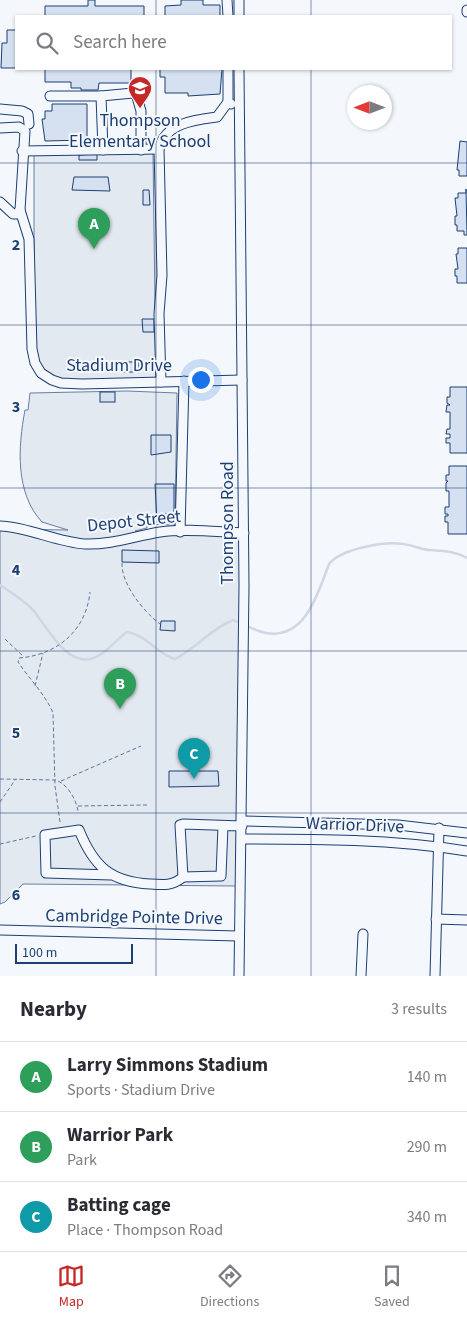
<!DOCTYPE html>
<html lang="en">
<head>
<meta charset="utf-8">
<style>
	:root { --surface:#fff; --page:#f2f2f3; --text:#2b2b33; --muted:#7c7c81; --line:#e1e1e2; --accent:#c62828 }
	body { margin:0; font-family:"Source Sans 3",sans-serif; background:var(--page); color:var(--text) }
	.compass { position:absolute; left:347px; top:85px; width:45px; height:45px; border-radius:50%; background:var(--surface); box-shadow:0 1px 4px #0004; rotate:270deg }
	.scale { position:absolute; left:15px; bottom:12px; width:118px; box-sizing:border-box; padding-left:5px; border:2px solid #1d3f73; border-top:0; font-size:14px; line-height:18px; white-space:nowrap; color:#1d3f73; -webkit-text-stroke:4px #f4f7fb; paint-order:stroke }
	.you { position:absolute; left:200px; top:379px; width:18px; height:18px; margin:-12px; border:4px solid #fff; border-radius:50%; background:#1a73e8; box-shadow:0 0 0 8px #1a73e833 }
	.badge { display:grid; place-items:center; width:32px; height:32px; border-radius:50%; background:var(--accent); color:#fff; font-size:16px; font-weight:700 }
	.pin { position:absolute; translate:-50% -41px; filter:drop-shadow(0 1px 2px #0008) }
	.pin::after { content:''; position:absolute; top:26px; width:18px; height:15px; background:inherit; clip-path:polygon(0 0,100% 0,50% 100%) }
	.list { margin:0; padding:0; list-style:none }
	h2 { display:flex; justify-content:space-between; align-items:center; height:65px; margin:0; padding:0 20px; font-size:21px }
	h2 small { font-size:16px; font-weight:400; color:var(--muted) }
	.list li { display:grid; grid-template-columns:32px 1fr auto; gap:15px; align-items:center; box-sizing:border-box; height:70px; padding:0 20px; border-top:1px solid var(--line) }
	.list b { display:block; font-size:19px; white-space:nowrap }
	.list p { margin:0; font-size:16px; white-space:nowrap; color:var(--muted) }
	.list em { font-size:16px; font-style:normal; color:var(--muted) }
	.icon { flex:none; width:28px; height:28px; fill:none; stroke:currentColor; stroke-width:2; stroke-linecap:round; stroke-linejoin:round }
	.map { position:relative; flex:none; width:467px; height:976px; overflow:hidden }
	.search { position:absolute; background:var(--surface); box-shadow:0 1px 4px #0004; left:15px; right:15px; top:15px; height:55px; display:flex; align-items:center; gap:12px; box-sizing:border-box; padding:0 18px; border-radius:0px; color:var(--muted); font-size:19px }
	.sheet { height:275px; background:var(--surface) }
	nav { display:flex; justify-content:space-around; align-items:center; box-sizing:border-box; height:70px; border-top:1px solid var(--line); background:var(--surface); font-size:14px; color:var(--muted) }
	nav a { display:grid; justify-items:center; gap:2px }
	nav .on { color:var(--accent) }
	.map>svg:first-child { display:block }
	.green { fill:#e3e9f0; stroke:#687fa3 }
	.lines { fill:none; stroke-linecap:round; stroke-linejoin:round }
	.stream { stroke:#cfd7e4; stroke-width:2.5 }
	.building { fill:#d5e0f0; stroke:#1d3f73 }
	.minor-casing { stroke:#1d3f73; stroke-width:11 }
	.path { stroke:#5e769c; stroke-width:1; stroke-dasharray:4 2.5; stroke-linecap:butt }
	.minor { stroke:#f4f7fb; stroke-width:9 }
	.grid { fill:none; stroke:#1d3f73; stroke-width:1; stroke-opacity:0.55 }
	.labels { text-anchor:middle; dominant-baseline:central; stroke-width:4; stroke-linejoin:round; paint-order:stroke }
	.poi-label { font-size:18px; fill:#1d3f73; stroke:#f4f7fb }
	.street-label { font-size:18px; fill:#1d3f73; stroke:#f4f7fb }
	.grid-label { font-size:16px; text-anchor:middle; font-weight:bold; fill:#1d3f73; stroke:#f4f7fb; stroke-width:4; stroke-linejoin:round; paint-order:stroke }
</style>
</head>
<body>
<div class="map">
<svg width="467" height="976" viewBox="0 0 467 976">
	<rect width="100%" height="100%" fill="#f4f7fb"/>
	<g class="green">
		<path d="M153,153l3,227h-90c-24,-3 -26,-14 -32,-36v-190z"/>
		<path d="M127,391l50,2 -2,132 -28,-1v4l-12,3 109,2 -8,353 -213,-2 -18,18 -5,2v-375l68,1 -26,-8c-27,-29 -24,-75 -17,-112h3l2,-17z"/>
	</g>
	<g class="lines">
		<path class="stream" d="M0,585c10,7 22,14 31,23 15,15 32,56 59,51 15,-3 25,-19 37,-27 20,3 30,22 48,27 21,-11 36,-30 58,-39 11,4 22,11 33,13 40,7 52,-41 63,-69 12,-15 55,-23 74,-20 9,1 17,5 26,6 15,1 25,1 38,8"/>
	</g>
	<g class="building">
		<polygon points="88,0 95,0 95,6 144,6 144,16 146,16 45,16 45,6 88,6"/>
		<polygon points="181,0 203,0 203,5 220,5 220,16 165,16 165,6 181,5"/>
		<polygon points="7,30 16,30 16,68 1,68 2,43 7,43"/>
		<polygon points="45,69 131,69 131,83 99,83 98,90 81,90 81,88 71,88 71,82 45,82"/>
		<polygon points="160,69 222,69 220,94 188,96 188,93 165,93 165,77 160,77"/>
		<polygon points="52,104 87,104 87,140 45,141 42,119 45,119 45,111 52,111"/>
		<polygon points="460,141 467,142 467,176 459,176 459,170 457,170"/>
		<polygon points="97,154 97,160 79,160 79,155"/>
		<polygon points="74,177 108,177 110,191 72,190"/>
		<polygon points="466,189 467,235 464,235 464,231 457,231 457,225 455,225 455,216 457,216 455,198 458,198 458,193 466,193"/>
		<polygon points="143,190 149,190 150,205 143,205"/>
		<polygon points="458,248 467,248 467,283 457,283 457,276 455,276 455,269 458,269 456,254 458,254"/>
		<polygon points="142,319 154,319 154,332 143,332"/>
		<rect x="123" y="362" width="16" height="10"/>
		<polygon points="450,387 467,387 467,453 450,453 450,443 446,443 446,438 450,438 450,434 446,434 447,429 450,429 450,412 446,412 447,405 450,405 447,403 447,397 450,397"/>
		<rect x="100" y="392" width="15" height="10"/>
		<polygon points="151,435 171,435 171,452 151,455"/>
		<polygon points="449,466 467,466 467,534 448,534 448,522 445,522 445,516 448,516 448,514 445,514 445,507 449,507 449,491 446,491 446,483 448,481 446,481 446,475 449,475"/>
		<polygon points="155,484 174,484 174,514 165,514 165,522 157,522"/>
		<polygon points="122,550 159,551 159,563 122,562"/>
		<polygon points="161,621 175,621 175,631 160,630"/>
		<polygon points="169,771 218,771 219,786 169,787"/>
	</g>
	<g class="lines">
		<g class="minor-casing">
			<g id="minor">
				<polyline points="227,0 228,16"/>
				<polyline points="239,0 239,16"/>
				<polyline points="467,10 467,12"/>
				<polyline points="228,69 228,102 231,104"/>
				<polyline points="50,96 101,96"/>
				<polyline points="0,109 22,111 28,114 29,124"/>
				<polyline points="0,128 19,127 25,131 20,210 29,239 32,349 35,363 41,373 52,380 61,383 82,384 242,380"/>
				<polyline points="103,150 101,96 133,93 136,94 141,111 141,150"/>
				<polyline points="22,151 159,149"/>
				<polyline points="0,202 13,214 17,214 20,210"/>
				<path d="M161,382l-2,-68 3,-39 -3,-126c6,-26 35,-29 58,-32l11,-15"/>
				<path d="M0,526c29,1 56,16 85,18 26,1 50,-8 75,-12 27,-4 57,0 84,1"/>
				<polyline points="180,532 184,381"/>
				<polyline points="242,821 398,825 467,833"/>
				<polyline points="223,826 221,876 183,877 180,825 183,824 242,826"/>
				<path d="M242,839c75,0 150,0 225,12"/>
				<path d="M111,875l-65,-2 -1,-38 34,-5c15,37 32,52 71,54 13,1 23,2 33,-7"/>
				<polyline points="436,919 467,920"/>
				<polyline points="0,930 238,936"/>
				<polyline points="239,976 244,586 239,69"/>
				<polyline points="361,976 363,934"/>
				<polyline points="435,976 439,828"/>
			</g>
		</g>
		<g class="path">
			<path d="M122,563c-1,21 22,49 38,61"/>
			<polyline points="5,639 24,657"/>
			<polyline points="35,686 43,653"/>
			<path d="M0,779l55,1c12,3 21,19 23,31"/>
			<polyline points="61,781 141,746"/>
			<polyline points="0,802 15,780"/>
			<polyline points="78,806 147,805"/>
			<path d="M60,822l-5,-36 -2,-73c-6,-16 -25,-36 -35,-51l1,-4c38,-3 67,-27 71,-66"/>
			<polyline points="0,844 36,836"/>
		</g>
		<use href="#minor" class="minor"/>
	</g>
	<path class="grid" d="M156,0v16M311,0v16M156,69v907M311,69v907M0,163h467M0,325h467M0,488h467M0,651h467M0,813h467"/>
	<defs>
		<g id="school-pin" transform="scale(1.25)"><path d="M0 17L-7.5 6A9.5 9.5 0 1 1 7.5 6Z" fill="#c62828" stroke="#f4f7fb"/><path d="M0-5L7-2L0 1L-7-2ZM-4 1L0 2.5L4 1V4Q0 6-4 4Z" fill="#fff"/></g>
	</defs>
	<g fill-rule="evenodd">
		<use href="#school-pin" x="140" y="88"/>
	</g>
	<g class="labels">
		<g class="poi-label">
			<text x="140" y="120">Thompson<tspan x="140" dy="21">Elementary School</tspan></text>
		</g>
		<g class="street-label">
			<text x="119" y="365">Stadium Drive</text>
			<text transform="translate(134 521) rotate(-6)">Depot Street</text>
			<text transform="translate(227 523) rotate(-90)">Thompson Road</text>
			<text transform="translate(355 825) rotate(2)">Warrior Drive</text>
			<text transform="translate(134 917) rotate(1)">Cambridge Pointe Drive</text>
		</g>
	</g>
	<g class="grid-label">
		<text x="16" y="250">2</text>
		<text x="16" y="412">3</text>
		<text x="16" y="575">4</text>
		<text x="16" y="738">5</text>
		<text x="16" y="900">6</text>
	</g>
</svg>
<svg class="compass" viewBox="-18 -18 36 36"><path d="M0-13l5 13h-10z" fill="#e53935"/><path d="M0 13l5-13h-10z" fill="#7c7c81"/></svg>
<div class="scale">100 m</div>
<div class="you"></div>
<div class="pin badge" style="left:94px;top:249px;background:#2e9e5b">A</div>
<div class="pin badge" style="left:120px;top:709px;background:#2e9e5b">B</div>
<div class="pin badge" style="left:194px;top:779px;background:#0f9aa8">C</div>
<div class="search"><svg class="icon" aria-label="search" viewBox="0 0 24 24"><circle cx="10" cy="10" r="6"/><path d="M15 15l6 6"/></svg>Search here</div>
</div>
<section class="sheet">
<h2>Nearby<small>3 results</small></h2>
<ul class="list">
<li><span class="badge" style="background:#2e9e5b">A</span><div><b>Larry Simmons Stadium</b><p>Sports · Stadium Drive</p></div><em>140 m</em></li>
<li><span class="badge" style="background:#2e9e5b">B</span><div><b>Warrior Park</b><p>Park</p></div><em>290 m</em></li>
<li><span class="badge" style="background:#0f9aa8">C</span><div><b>Batting cage</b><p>Place · Thompson Road</p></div><em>340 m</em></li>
</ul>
</section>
<nav>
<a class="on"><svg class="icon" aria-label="map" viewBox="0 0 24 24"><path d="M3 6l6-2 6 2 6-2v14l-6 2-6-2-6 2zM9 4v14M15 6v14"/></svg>Map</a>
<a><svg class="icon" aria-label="directions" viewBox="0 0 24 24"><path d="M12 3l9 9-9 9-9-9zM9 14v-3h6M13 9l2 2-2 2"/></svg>Directions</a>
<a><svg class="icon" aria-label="saved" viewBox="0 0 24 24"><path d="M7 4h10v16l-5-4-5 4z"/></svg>Saved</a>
</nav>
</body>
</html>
